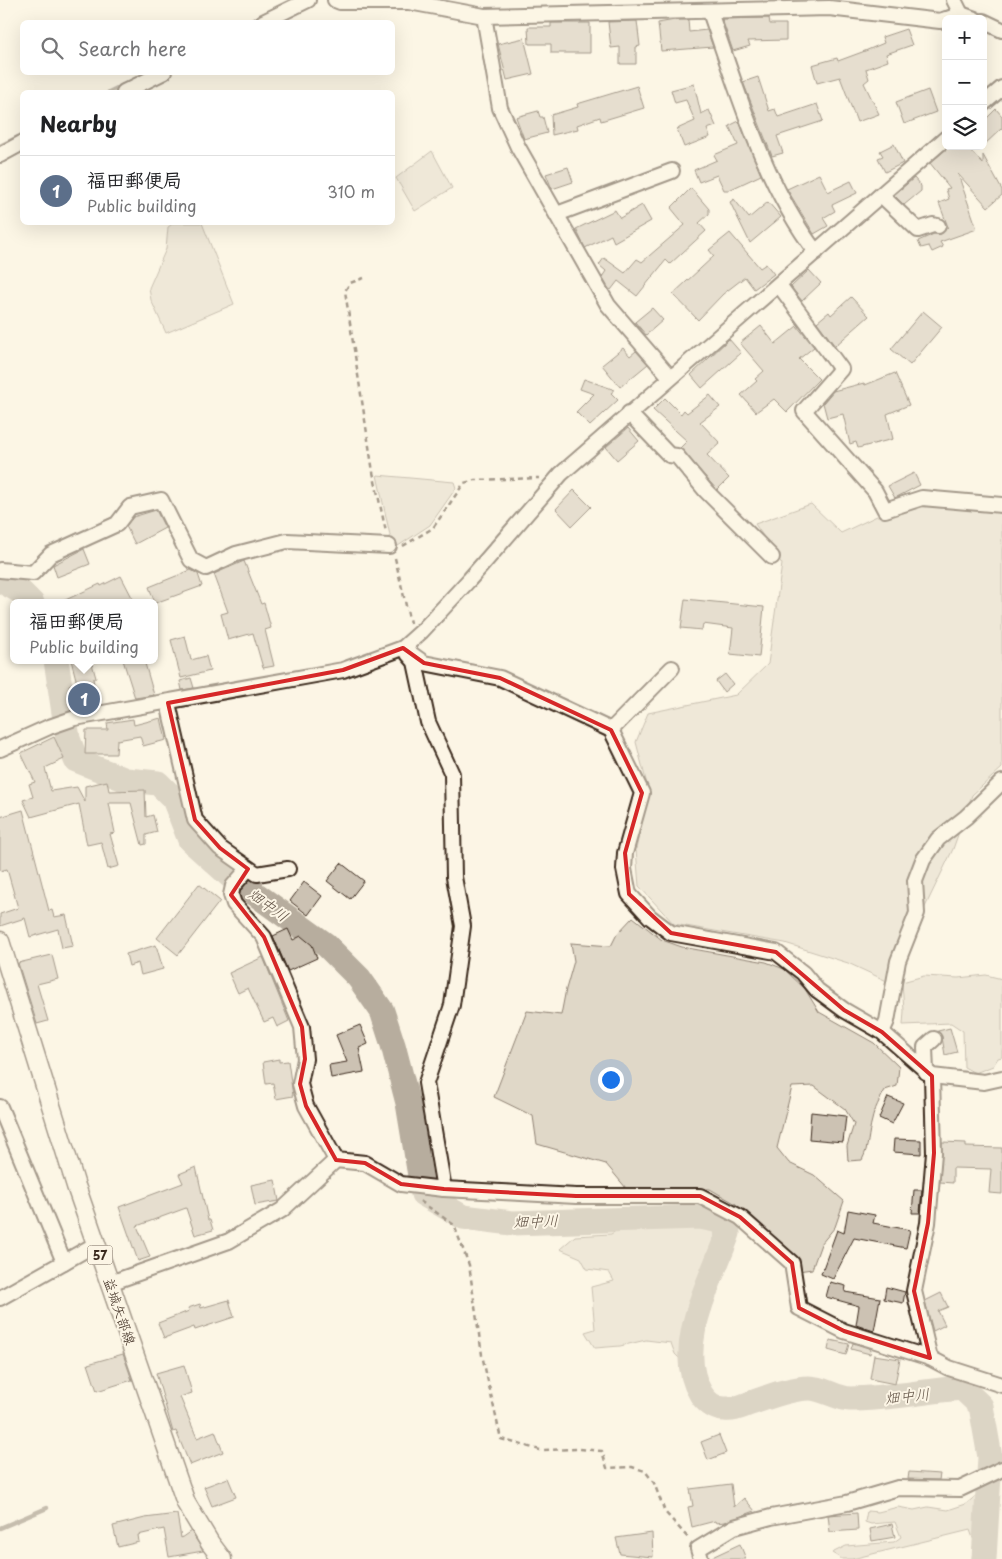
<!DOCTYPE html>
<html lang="en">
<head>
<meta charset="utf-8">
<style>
	:root { --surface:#fff; --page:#f2f2f2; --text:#202124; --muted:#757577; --line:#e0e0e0; --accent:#2563eb }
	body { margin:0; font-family:"Playpen Sans","Klee One",sans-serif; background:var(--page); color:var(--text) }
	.controls { position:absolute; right:15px; top:15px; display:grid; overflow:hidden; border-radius:8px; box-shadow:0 5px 20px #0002 }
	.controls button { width:45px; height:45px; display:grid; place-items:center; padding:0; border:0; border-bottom:1px solid var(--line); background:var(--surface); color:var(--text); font:25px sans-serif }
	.you { position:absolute; left:610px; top:1079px; width:18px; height:18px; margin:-12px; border:4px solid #fff; border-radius:50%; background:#1a73e8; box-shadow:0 0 0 8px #1a73e833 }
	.badge { display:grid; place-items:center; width:32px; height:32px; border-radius:50%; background:var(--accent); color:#fff; font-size:16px; font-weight:700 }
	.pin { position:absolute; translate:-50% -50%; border:2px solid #fff; box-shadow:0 1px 5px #0006 }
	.popup { position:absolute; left:10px; top:599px; width:148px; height:65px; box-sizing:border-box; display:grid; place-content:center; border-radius:8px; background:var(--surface); filter:drop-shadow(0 1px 4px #0005); font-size:16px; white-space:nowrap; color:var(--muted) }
	.popup b { font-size:19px; color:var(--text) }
	.popup::after { content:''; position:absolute; left:50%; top:100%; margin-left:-10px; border:10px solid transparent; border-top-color:var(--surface) }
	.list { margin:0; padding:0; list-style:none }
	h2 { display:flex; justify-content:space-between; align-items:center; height:65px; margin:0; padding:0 20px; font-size:21px }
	h2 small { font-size:16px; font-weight:400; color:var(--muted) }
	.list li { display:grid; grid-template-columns:32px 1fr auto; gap:15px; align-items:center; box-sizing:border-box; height:70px; padding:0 20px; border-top:1px solid var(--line) }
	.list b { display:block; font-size:19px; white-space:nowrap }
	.list p { margin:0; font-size:16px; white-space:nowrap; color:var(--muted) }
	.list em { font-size:16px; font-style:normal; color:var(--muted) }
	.icon { flex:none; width:28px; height:28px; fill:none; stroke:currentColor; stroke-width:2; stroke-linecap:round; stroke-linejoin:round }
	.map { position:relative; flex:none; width:1002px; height:1559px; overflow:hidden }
	.search { position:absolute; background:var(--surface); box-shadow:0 5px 20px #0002; left:20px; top:20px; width:375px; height:55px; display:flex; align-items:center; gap:12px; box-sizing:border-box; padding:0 18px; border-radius:8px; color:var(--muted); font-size:19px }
	.panel { position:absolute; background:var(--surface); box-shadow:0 5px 20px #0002; left:20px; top:90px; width:375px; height:135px; border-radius:8px }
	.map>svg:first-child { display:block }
	.green { fill:#e0d8c8; stroke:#8e8173 }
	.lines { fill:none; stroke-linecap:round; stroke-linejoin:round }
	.stream { stroke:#85796b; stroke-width:4.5 }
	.river { stroke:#b7ad9e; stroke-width:25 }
	.building { fill:#ccc2b3; stroke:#3b2a1e }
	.minor-casing { stroke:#3b2a1e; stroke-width:18 }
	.major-casing { stroke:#3b2a1e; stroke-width:21 }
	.path { stroke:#3b2a1e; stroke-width:2.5; stroke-dasharray:5 4; stroke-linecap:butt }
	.minor { stroke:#fcf5e5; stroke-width:14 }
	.major { stroke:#fcf5e5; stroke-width:18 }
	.marked { fill:none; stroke:#d62828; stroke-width:4; stroke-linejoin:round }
	.labels { text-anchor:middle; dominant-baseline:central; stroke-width:4; stroke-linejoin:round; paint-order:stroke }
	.shield { fill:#fcf5e5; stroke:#75675a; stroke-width:1 }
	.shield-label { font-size:12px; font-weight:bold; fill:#3b2a1e }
	.street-label { font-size:14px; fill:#3b2a1e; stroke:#fcf5e5 }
	.water-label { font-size:15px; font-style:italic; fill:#605144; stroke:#fcf5e5 }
</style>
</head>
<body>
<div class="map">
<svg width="1002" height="1559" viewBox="0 0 1002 1559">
	<rect width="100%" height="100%" fill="#fcf5e5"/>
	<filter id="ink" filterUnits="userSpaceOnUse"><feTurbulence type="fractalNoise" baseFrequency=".02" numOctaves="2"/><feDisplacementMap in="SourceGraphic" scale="10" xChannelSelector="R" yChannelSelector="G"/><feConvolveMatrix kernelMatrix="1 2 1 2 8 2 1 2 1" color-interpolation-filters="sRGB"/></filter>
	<g filter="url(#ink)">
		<g class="green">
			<polygon points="432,151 452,188 415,211 396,178"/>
			<polygon points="174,223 202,223 234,304 166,333 151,300 149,288 166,249 168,227"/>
			<polygon points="377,475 454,482 456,488 430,525 398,546 391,540"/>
			<polygon points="931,503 1002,512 1002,768 972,795 953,849 889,982 848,963 785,943 674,924 639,886 636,849 649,792 636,742 648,713 736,695 768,664 782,564 755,524 811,504 841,533 877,516"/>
			<path d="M633,917l29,23 20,7 84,15 18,7 21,20 14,23 55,31 25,24 -2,19 -12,4c-5,9 -11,20 -13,30 -4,14 -3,27 -10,40l-14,1 -1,-15 7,-22 -9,-15 -31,-23 -22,1 -15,61 12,15 25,12 30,26 -9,26 -14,17 -9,25 -14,2 -62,-67 -26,-15 -84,-1 -20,-24 -69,-20 -4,-28 -39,-19 33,-86 34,4 5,-26 8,-28 -3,-18 40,3 6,-12z"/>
			<polygon points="986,975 1002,979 1002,1057 998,1058 993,1066 975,1073 964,1067 963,1031 951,1023 903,1025 904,1011 902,982 924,976 958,978"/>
			<polygon points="700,1221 717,1223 722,1235 686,1334 685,1357 682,1361 675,1354 671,1343 646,1340 620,1346 595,1348 585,1332 595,1329 591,1287 614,1281 609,1272 587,1269 581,1258 560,1249 575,1236 611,1234 625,1225"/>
			<polygon points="983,1490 981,1559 972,1559 974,1541 970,1530 852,1559 842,1559 832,1553 846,1546 894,1542 901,1537 895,1522 871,1524 865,1522 867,1511 878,1512 898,1507 914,1510 928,1507 948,1510 966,1504"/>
		</g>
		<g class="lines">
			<g class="stream">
				<polyline points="250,22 262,16"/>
				<polyline points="109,92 123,85"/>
				<polyline points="0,146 22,135"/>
				<polyline points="0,1528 47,1508"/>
			</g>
			<g class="river">
				<polyline points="0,580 20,591 32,603"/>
				<path d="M56,660l12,79 8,21 50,20 32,3 16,16 16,41 39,35 97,70 33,33 23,33 11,34 15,58 15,91 40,23 49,6 188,-6 20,4 8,12c-16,47 -56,114 -27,161 5,8 14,15 24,15 10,1 17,-3 26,-6 17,-6 40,-15 58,-15 14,0 27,10 41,11 38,0 74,-8 112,-11l19,18 9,51 -6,102"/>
			</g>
		</g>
		<g class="building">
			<polygon points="769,18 770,24 786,24 786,40 748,41 750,46 733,51 722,19"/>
			<polygon points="675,20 688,20 689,32 707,30 713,47 661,51 658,23"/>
			<polygon points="637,21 640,46 636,47 636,64 620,64 620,47 611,48 608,22"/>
			<polygon points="551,23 590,23 590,53 551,53 551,44 529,44 528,27 551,27"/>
			<polygon points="906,29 912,45 886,54 888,61 866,69 869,79 864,83 879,114 857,122 840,77 817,83 812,65 837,58 838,61 865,51 884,43 882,37"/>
			<polygon points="524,38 533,74 507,80 498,44"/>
			<polygon points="758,77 769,111 775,109 778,117 817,104 823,121 777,136 783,153 772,156 743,82"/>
			<polygon points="694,84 701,114 709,110 716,126 707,129 710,137 684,147 677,129 695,121 686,100 675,103 671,90"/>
			<polygon points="637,86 644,108 601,121 600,117 577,125 578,129 552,135 551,115 578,107 577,104"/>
			<polygon points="928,90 936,112 904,124 896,102"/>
			<polygon points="996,109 1002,116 1002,128 983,146 983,122"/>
			<polygon points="538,111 540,117 543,117 547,133 524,139 516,117"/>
			<polygon points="739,121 761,175 729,190 724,190 717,175 699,182 694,170 717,160 714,155 738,145 729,126"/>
			<polygon points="894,144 903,163 885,172 878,158 883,156 880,151"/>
			<polygon points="950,146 966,146 983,164 983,155 1002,190 1002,195 988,207 958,174 977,229 940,242 943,247 932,252 929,246 921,248 918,241 934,234 941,234 948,227 939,203 949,199 946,189 950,188 930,163"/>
			<polygon points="568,167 573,182 552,189 546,174"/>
			<polygon points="819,174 828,192 851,181 857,193 832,205 835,211 823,218 828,226 814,234 787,189"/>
			<polygon points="914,178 921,186 921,191 904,205 894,195"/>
			<polygon points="691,188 709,209 709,214 699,223 706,231 670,264 666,260 637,296 618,281 611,290 609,289 602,277 606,271 599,265 604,258 625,273 637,259 642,262 685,225 671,208"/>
			<polygon points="734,199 749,218 768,202 781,217 750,243 730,202"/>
			<polygon points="642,205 651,221 614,242 611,235 585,248 576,229 615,210 620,218"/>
			<polygon points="730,233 760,268 766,264 774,274 754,289 745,277 723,294 698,320 673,294 714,256 709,250"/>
			<polygon points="809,270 821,283 802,301 791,287"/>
			<polygon points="851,297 869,316 835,346 817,322 829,312 831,315"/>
			<polygon points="652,308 663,320 646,335 635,322"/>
			<polygon points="923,311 942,327 910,365 891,349"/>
			<polygon points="761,326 775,344 797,326 814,347 799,359 819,379 787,412 774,399 756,412 741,395 757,381 755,379 764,371 740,343"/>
			<polygon points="729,339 741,353 702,388 691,375"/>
			<polygon points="623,348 630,356 636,351 648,364 620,387 602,365"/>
			<polygon points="895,373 909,405 887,414 893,439 858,448 856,442 850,444 843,414 827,418 823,403 833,391 864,383 865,385"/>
			<polygon points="584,379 615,390 611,393 618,400 590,426 576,412 594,394 580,389"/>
			<polygon points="710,395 720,407 700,422 720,443 707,455 729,478 717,490 680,448 687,441 653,410 665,398 681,414 684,410 687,413"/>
			<polygon points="628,428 639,441 617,460 606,447"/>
			<polygon points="914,473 920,485 895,498 888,486"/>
			<polygon points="574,490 591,507 572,526 556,509"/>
			<polygon points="156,510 165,528 135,544 126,526 133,517"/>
			<polygon points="84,549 90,564 57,577 53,565"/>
			<polygon points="244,561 261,604 264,603 271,628 265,630 274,666 263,668 253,633 228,640 221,614 228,612 214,574"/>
			<polygon points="191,570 198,574 202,586 155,603 149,587"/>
			<polygon points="121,576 135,603 59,603 100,584 101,586"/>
			<polygon points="685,599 764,607 759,657 730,654 733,628 703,624 702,630 681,628"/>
			<polygon points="185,636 191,660 206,656 210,671 181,678 171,640"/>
			<polygon points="71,660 91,660 96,678 93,679 98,705 74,709 69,685 77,683"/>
			<polygon points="123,660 144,660 154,695 135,698"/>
			<polygon points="725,674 733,684 724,692 716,681"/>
			<polygon points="191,678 194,688 182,690 180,681"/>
			<polygon points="161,718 166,740 143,746 140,736 117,740 116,754 85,754 86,730 108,730 107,723 133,719 134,725"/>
			<polygon points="54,737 64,759 45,768 51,791 77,787 85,802 85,786 107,781 109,791 145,790 146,817 153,815 157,832 146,835 146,844 142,845 131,803 109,803 115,833 110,834 119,866 108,869 101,842 87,845 79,804 31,817 23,800 33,797 29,784 35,782 21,753"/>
			<polygon points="23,810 49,911 52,910 54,917 66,915 73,946 62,948 58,929 30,937 25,918 0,926 0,914 18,908 7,869 0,871 0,817"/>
			<polygon points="341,863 364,881 350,899 327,881"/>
			<polygon points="304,882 322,896 308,915 290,901"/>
			<polygon points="199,884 220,901 178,955 157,938"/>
			<polygon points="288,929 293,940 301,936 312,945 317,958 288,971 273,936"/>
			<polygon points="156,945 163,969 141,975 138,963 129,966 126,954"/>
			<polygon points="52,955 58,979 37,984 48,1021 37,1024 18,963"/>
			<polygon points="263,957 289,1021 277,1027 273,1018 264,1022 248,988 238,993 229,973"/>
			<polygon points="360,1025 368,1044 359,1048 364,1072 331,1078 329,1065 347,1062 336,1035"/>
			<polygon points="950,1028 957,1052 945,1055 942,1037 938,1031"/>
			<polygon points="279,1059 279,1062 288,1061 293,1096 276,1099 273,1083 266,1084 263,1062"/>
			<polygon points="888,1097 903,1103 892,1124 879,1118"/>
			<polygon points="811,1112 846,1116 843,1142 809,1139"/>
			<polygon points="894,1139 921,1140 921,1154 893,1152"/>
			<polygon points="942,1142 966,1143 966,1147 1002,1148 1002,1194 989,1193 991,1169 953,1168 953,1183 940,1182"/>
			<polygon points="196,1167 208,1220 210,1220 213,1230 195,1235 186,1208 137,1226 150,1257 138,1261 119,1207 183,1183 179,1174"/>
			<polygon points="275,1180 279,1201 255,1205 251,1185"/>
			<polygon points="914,1190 922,1190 920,1213 912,1213"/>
			<polygon points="848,1210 875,1215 873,1223 910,1230 906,1248 854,1238 833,1279 821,1274 837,1230 844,1233"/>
			<polygon points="830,1282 846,1286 845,1292 880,1298 874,1331 856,1325 859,1306 826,1297"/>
			<polygon points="886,1287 905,1292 903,1303 884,1299"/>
			<polygon points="941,1293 948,1307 938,1311 945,1325 933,1331 925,1301"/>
			<polygon points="229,1300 234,1317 195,1330 194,1327 164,1338 158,1323 189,1311 188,1308 200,1304 201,1308"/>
			<polygon points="830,1340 849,1344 846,1355 828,1350"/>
			<polygon points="853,1343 871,1349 870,1354 851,1349"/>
			<polygon points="123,1354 132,1380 97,1391 88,1364"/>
			<polygon points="874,1355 900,1359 895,1384 870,1379"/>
			<polygon points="184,1365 192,1393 180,1397 197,1438 215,1431 223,1452 190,1465 176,1431 173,1432 156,1373"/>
			<polygon points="719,1435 726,1453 708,1460 701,1442"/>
			<polygon points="909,1472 940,1474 939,1480 908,1479"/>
			<polygon points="228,1478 236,1497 212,1506 204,1487"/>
			<polygon points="731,1484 734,1507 744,1498 755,1511 725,1522 716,1523 715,1521 692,1527 688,1507 693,1506 690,1489"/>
			<polygon points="857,1513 858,1530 830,1532 828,1515"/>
			<polygon points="177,1514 181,1538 191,1531 203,1551 169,1557 164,1529 138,1535 139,1542 118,1547 113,1526 145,1518"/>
			<polygon points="892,1524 895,1537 872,1541 870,1529"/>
			<polygon points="652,1533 653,1557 620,1554 616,1538"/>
			<polygon points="740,1544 746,1559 710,1559 710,1558"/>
		</g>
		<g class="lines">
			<g class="minor-casing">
				<g id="minor">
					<polyline points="335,0 340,2 409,2 484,16 500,108 518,147 608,305 670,377"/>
					<polyline points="954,0 961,14"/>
					<path d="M710,12c28,80 54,172 106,240"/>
					<polyline points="484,16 829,8 940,21 946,19"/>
					<polyline points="947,19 961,14 975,19"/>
					<polyline points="983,21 1002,30"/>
					<polyline points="263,22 308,0"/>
					<polyline points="124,92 164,72"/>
					<polyline points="983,104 1002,88"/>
					<polyline points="0,155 22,143"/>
					<polyline points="881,195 918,230 933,225 938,226"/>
					<polyline points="557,214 672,171"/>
					<polyline points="779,285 841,369 804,411 875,491 885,510 922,498 1002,505"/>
					<polyline points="629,413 669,455 677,456 706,491 772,557"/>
					<polyline points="0,570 33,573 51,554 117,524 130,507 161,500 191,560 206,568 236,554 287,541 389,546"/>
					<polyline points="403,648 424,663 500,678 611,730 642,793 625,853 624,869 629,894 650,917 671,933 776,952 803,973 817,990 844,1010 882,1032 932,1076 984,1082 1002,1078"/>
					<polyline points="408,654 415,662 428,722 452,774 454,877 463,926 452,1005 426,1083 444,1189"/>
					<polyline points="168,703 195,820 220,848 257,874 288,869"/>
					<polyline points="611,730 672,668"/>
					<polyline points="0,749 49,727 75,718 343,670 403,648 422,631 469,580 561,474 946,138"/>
					<polyline points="248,869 233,886 231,895 234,904 264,937 302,1027 305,1059 300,1084 306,1106 336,1160"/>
					<polyline points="882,1032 887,1021 898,961 917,913 915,881 923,860 938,839 966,817 1002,782"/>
					<polyline points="926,1072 925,1047 934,1039"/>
					<polyline points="0,1107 64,1262"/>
					<polyline points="110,1283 229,1241 282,1210 336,1160 365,1163 401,1184 444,1189 576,1196 700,1196 740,1217 792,1263 799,1308 844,1331 930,1358 949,1368 1002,1385"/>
					<polyline points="0,1298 96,1244"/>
					<polyline points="930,1358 914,1291 928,1223 934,1153 932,1076"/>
					<polyline points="701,1559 698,1549 734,1527 771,1517 847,1503 898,1488 960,1489 1002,1469"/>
				</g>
			</g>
			<g class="major-casing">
				<polyline id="major" points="0,941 76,1186 186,1503 210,1543 222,1559"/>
			</g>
			<g class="path">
				<polyline points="364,278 350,283 345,291 373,472 386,532"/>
				<polyline points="403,546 433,528 464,483 475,480 539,478"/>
				<polyline points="395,558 410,623"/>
				<polyline points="420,1201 454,1225 469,1265 482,1355 501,1439 540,1450 580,1449 602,1451 607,1468 632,1467 645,1471 654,1483 665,1512 690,1540"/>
			</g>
			<use href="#minor" class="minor"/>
			<use href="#major" class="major"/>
		</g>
	</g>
	<path d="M0 0H1002V1559H0ZM403,648l21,15 76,15 111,52 31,63 -17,60 4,41 42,39 105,19 68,58 38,22 50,44 2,77 -6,70 -14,68 16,67 -86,-27 -45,-23 -7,-45 -52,-46 -40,-21h-124l-132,-7 -43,-5 -36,-21 -29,-3 -30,-54 -6,-22 5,-25 -3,-32 -38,-90 -33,-42 17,-26 -28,-21 -25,-28 -27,-117 175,-33z" fill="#fcf5e5" fill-opacity=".55" fill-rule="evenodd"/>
	<path class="marked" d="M403,648l21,15 76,15 111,52 31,63 -17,60 4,41 42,39 105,19 68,58 38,22 50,44 2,77 -6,70 -14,68 16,67 -86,-27 -45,-23 -7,-45 -52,-46 -40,-21h-124l-132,-7 -43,-5 -36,-21 -29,-3 -30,-54 -6,-22 5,-25 -3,-32 -38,-90 -33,-42 17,-26 -28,-21 -25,-28 -27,-117 175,-33z"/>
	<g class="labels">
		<rect class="shield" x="87.5" y="1245.5" width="25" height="19" rx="4"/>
		<g class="shield-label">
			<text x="100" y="1255">57</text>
		</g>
		<g class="street-label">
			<text transform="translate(120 1311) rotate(71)">益城矢部線</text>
		</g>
		<g class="water-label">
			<text transform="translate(269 904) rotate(36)">畑中川</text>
			<text transform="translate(536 1220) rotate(-1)">畑中川</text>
			<text transform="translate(907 1395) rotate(-6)">畑中川</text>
		</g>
	</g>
</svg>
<div class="controls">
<button>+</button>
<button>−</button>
<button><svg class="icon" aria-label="layers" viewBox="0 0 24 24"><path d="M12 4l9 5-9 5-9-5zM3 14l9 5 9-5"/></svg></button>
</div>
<div class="you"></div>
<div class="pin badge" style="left:84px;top:699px;background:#5c6f8a">1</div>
<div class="popup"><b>福田郵便局</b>Public building</div>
<div class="search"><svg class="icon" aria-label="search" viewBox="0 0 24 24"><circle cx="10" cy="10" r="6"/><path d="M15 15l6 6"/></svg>Search here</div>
<section class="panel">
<h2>Nearby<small></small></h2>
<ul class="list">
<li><span class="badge" style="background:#5c6f8a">1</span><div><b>福田郵便局</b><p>Public building</p></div><em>310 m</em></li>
</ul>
</section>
</div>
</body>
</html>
